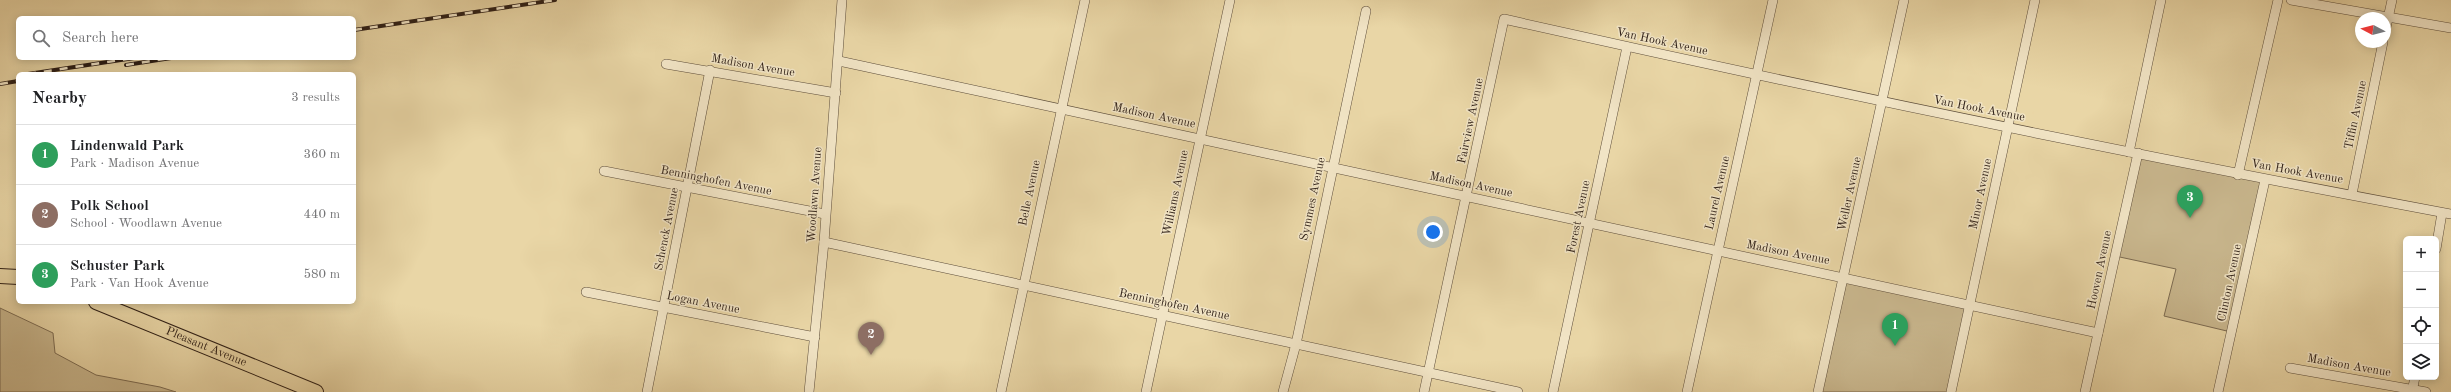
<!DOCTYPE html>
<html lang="en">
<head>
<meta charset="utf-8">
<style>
	:root { --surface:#fff; --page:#f6f6f6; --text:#202124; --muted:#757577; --line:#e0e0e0; --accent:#db2777 }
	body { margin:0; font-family:"Old Standard TT",serif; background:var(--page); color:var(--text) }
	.controls { position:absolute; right:12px; bottom:12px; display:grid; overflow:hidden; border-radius:6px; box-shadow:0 2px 10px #0003 }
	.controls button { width:36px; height:36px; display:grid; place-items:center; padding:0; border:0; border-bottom:1px solid var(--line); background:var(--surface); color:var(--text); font:20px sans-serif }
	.compass { position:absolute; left:2355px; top:12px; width:36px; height:36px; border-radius:50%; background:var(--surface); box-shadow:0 2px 10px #0003; rotate:277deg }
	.you { position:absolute; left:1433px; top:232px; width:14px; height:14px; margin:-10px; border:3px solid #fff; border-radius:50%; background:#1a73e8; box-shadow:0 0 0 6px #1a73e833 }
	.badge { display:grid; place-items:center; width:26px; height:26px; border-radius:50%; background:var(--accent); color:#fff; font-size:13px; font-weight:700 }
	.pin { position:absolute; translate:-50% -33px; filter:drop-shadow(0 1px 2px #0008) }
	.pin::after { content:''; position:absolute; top:21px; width:14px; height:12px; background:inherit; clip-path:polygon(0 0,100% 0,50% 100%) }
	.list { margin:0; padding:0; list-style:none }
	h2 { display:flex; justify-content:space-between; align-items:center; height:52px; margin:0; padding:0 16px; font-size:17px }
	h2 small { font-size:13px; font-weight:400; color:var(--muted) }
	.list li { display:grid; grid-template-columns:26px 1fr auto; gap:12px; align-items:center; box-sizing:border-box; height:60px; padding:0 16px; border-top:1px solid var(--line) }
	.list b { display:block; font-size:15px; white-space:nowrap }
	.list p { margin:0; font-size:13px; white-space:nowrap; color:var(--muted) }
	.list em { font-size:13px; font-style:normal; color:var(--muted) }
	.icon { flex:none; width:22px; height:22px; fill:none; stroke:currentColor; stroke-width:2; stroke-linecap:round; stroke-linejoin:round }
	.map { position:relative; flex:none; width:2451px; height:392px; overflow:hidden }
	.search { position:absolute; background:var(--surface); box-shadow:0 2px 10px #0003; left:16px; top:16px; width:340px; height:44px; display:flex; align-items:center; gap:10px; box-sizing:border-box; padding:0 14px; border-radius:6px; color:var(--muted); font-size:15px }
	.panel { position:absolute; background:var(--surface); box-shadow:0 2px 10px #0003; left:16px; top:72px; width:340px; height:232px; border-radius:6px }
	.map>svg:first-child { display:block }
	.green { fill:#c9b78e; stroke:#7c6b52 }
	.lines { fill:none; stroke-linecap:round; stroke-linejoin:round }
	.minor-casing { stroke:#5d4d3a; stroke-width:10 }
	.primary-casing { stroke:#2e1f16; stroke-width:16 }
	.minor { stroke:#f1e4c5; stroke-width:9 }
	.primary { stroke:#e9d6a6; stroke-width:14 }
	.rail-casing { stroke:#2e1f16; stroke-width:4 }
	.rail { stroke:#f1e4c5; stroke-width:2.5; stroke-dasharray:8; stroke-linecap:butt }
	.labels { text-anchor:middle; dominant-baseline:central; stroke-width:3; stroke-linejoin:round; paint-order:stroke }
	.street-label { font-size:12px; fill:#2e1f16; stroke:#f1e4c5 }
</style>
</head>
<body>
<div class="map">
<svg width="2451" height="392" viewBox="0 0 2451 392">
	<rect width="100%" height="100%" fill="#e9d6a6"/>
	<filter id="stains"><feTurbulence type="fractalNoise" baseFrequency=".005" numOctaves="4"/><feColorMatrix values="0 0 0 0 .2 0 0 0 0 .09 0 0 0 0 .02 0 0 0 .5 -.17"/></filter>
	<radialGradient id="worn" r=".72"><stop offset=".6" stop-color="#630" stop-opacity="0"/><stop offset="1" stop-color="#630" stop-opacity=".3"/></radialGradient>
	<g class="green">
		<polygon points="2138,153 2264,180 2231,332 2164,316 2176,269 2115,256"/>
		<polygon points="1845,276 1970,305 1951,392 1818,392"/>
		<polygon points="0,308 53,333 55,353 96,375 160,387 176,392 0,392"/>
	</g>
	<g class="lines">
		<g class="minor-casing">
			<g id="minor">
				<polyline points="2291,0 2451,28"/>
				<polyline points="2385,32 2392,0"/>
				<polyline points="839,61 2098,333"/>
				<polyline points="666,64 836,93"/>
				<polyline points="2129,152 2161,0"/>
				<polyline points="604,171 825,214"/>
				<polyline points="2238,175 2278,0"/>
				<polyline points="2352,194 2383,42"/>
				<polyline points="824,242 1518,392"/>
				<polyline points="2436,249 2442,213"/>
				<polyline points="586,292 815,337"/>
				<polyline points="2290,368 2426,392"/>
				<polyline points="647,392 710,70"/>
				<polyline points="809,392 824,242 842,0"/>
				<polyline points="1001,392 1085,0"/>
				<polyline points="1146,392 1230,0"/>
				<polyline points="1283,392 1296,344 1366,11"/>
				<path d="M1424,392l80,-373c315,71 630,136 947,195"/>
				<polyline points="1553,392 1627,47"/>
				<polyline points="1687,392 1773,0"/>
				<polyline points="1818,392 1904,0"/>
				<polyline points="1951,392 2035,0"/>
				<polyline points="2085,392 2138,153"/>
				<polyline points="2218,392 2265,180"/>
				<polyline points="2412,392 2415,377"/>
			</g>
		</g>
		<g class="primary-casing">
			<g id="primary">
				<polyline points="0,276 18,277"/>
				<path id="s1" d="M96,302l220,90"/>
			</g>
		</g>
		<use href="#minor" class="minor"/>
		<use href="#primary" class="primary"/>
		<g class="rail-casing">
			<g id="rail">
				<polyline points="354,30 555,0"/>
				<polyline points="126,65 171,58"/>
				<polyline points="28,74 134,58"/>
				<polyline points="0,84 18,81"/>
			</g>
		</g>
		<use href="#rail" class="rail"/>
	</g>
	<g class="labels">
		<g class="street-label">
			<text transform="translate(1662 42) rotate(12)">Van Hook Avenue</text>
			<text transform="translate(753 66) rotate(10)">Madison Avenue</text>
			<text transform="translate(1979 109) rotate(11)">Van Hook Avenue</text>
			<text transform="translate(2356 115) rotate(-78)">Tiffin Avenue</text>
			<text transform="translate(1154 116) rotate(12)">Madison Avenue</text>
			<text transform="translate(1471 121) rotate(-78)">Fairview Avenue</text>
			<text transform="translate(2297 172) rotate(10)">Van Hook Avenue</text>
			<text transform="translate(716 181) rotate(11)">Benninghofen Avenue</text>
			<text transform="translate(1471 185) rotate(12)">Madison Avenue</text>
			<text transform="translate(1030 193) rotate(-78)">Belle Avenue</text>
			<text transform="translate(1176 193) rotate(-78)">Williams Avenue</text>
			<text transform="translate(1718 193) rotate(-77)">Laurel Avenue</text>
			<text transform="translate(1850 194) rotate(-78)">Weller Avenue</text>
			<text transform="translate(1981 194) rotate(-78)">Minor Avenue</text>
			<text transform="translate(815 195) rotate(-86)">Woodlawn Avenue</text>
			<text transform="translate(1313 199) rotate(-78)">Symmes Avenue</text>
			<text transform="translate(1579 217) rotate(-78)">Forest Avenue</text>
			<text transform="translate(667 229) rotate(-79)">Schenck Avenue</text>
			<text transform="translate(1788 253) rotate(11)">Madison Avenue</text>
			<text transform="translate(2100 270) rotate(-78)">Hooven Avenue</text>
			<text transform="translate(2230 283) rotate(-78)">Clinton Avenue</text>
			<text transform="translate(703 303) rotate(11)">Logan Avenue</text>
			<text transform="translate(1174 305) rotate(12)">Benninghofen Avenue</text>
			<text stroke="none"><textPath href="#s1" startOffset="119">Pleasant Avenue</textPath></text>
			<text transform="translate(2349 366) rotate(10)">Madison Avenue</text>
		</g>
	</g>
	<rect width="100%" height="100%" filter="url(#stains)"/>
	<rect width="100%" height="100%" fill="url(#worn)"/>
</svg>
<div class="controls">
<button>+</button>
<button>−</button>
<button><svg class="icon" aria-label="locate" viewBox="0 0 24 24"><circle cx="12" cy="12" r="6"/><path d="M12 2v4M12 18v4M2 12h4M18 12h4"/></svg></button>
<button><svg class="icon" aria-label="layers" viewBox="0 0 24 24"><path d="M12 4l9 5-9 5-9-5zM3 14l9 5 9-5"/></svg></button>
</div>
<svg class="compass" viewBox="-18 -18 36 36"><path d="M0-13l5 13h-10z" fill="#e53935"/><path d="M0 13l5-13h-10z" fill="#757577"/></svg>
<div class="you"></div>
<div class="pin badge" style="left:1895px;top:346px;background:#2e9e5b">1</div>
<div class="pin badge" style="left:871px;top:355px;background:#8d6e63">2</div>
<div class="pin badge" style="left:2190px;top:218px;background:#2e9e5b">3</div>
<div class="search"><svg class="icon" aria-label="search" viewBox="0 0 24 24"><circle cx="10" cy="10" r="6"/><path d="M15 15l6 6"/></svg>Search here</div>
<section class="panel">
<h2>Nearby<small>3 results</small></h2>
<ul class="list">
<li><span class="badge" style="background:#2e9e5b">1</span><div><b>Lindenwald Park</b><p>Park · Madison Avenue</p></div><em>360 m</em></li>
<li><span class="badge" style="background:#8d6e63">2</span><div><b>Polk School</b><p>School · Woodlawn Avenue</p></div><em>440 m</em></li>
<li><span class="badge" style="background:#2e9e5b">3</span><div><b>Schuster Park</b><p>Park · Van Hook Avenue</p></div><em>580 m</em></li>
</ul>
</section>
</div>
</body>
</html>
